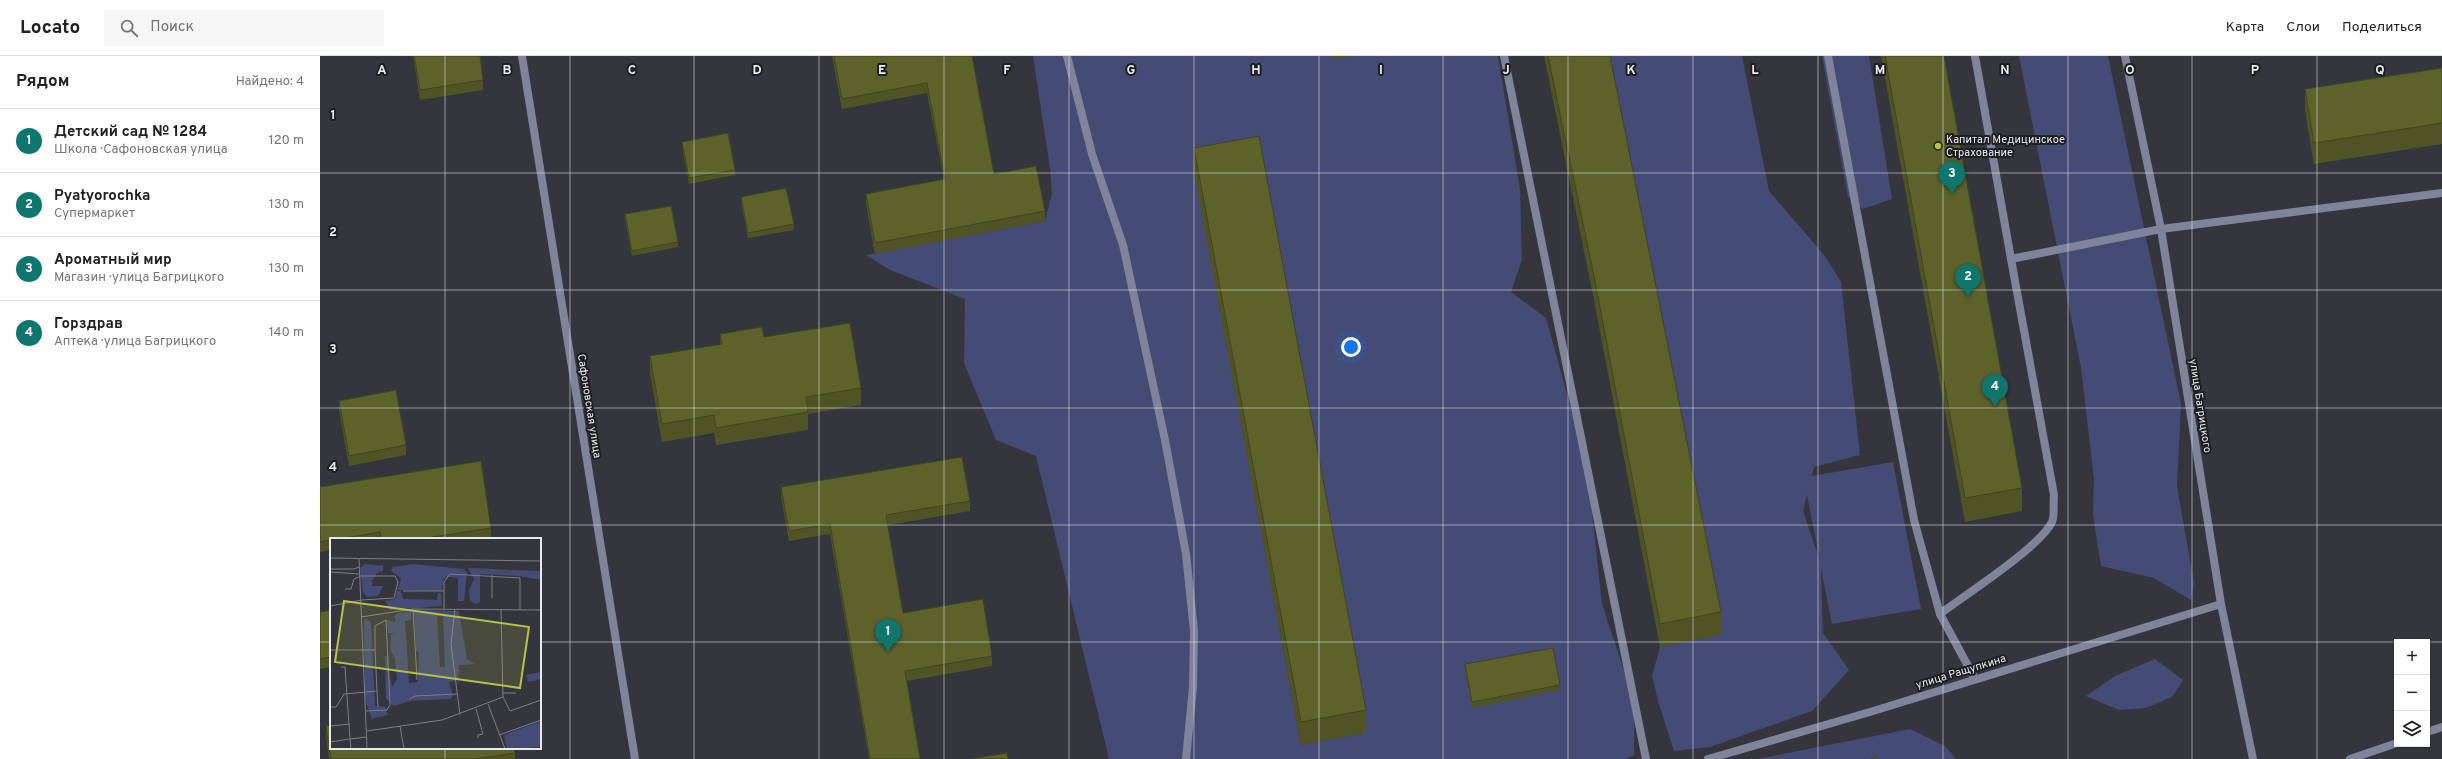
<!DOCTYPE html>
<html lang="ru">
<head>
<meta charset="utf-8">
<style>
	:root { --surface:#fff; --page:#f6f6f6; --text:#222; --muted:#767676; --line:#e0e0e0; --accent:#0f766e }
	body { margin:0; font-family:Overpass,sans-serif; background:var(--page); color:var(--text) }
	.controls { position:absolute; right:12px; bottom:12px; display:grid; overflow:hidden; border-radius:0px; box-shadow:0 1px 3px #0004 }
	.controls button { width:36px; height:36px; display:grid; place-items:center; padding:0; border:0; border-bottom:1px solid var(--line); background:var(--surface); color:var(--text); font:20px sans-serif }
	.you { position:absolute; left:1031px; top:291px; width:14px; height:14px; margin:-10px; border:3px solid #fff; border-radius:50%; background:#1a73e8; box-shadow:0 0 0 6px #1a73e833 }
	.badge { display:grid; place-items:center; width:26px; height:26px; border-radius:50%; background:var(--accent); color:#fff; font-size:13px; font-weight:700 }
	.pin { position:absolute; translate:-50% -33px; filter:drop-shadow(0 1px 2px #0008) }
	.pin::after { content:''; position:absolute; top:21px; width:14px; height:12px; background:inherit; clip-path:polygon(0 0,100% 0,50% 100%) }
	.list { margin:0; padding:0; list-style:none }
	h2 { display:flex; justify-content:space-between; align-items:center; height:52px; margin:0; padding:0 16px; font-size:17px }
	h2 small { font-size:13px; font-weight:400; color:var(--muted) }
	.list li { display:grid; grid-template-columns:26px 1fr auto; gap:12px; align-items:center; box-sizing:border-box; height:64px; padding:0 16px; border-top:1px solid var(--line) }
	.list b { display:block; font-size:15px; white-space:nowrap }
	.list p { margin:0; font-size:13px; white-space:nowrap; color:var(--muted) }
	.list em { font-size:13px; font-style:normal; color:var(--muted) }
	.icon { flex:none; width:22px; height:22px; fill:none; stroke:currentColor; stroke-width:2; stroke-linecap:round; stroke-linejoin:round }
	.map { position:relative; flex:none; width:2122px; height:703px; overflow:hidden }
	header { display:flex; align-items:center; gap:24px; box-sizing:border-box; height:56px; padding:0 20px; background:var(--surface); border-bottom:1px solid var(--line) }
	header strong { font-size:19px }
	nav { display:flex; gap:22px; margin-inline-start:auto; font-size:14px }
	.search { width:280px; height:36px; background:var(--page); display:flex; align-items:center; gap:10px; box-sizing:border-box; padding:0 14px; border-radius:0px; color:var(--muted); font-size:15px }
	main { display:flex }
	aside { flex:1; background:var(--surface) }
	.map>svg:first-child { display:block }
	.green { fill:#444b75; fill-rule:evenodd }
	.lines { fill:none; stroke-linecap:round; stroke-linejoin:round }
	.service { stroke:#7f849b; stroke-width:8 }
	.minor { stroke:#7f849b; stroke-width:8 }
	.wall { fill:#505425 }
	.building { fill:#5d622b; stroke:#41451e }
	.grid { fill:none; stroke:#e9eaee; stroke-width:1; stroke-opacity:0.55 }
	.poi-dot { fill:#b6c148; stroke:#1d1e21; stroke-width:1.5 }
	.labels { text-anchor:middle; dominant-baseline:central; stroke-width:4; stroke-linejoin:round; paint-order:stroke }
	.poi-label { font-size:11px; fill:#e9eaee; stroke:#1d1e21; text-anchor:start }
	.street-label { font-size:11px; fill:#e9eaee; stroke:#1d1e21 }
	.inset-road { fill:none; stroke:#7d7e84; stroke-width:1 }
	.view { fill:#b6c148; fill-opacity:0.15; stroke:#b6c148; stroke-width:2 }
	.inset-edge { fill:none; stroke:#e9eaee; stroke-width:2 }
	.grid-label { font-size:13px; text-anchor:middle; font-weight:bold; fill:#e9eaee; stroke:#1d1e21; stroke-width:4; stroke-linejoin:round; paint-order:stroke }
</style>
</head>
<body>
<header>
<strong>Locato</strong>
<div class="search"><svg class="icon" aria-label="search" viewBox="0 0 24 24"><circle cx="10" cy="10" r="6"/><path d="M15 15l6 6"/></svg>Поиск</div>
<nav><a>Карта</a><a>Слои</a><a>Поделиться</a></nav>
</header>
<main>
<aside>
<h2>Рядом<small>Найдено: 4</small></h2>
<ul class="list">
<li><span class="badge">1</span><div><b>Детский сад № 1284</b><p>Школа · Сафоновская улица</p></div><em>120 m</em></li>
<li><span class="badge">2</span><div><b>Pyatyorochka</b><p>Супермаркет</p></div><em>130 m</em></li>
<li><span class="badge">3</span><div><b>Ароматный мир</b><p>Магазин · улица Багрицкого</p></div><em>130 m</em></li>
<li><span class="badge">4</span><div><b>Горздрав</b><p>Аптека · улица Багрицкого</p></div><em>140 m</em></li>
</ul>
</aside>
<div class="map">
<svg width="2122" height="703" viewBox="0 0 2122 703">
	<rect width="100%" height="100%" fill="#35363d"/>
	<g class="green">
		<path d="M713,0h465l22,133 2,70 -11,33 35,26 41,149 15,137 32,97v54l-8,4h-517l-73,-303 -40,-16 -32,-77 1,-64 -75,-29 -24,-15 179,-34 7,-28 -2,-25zM875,116l170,561 -64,12z"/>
		<path d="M1286,0h136l27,135 56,65 16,26 19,173 -46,12 -2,9 81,-14 28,147 -89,15 -11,-55 2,64 26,37 -37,41 -102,36 -36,4 -15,-47 -7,-28 8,-29 60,-12zM1487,439l13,66 -17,-50z"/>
		<polygon points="1502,0 1549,0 1572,143 1543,153 1528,141"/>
		<polygon points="1699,0 1788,0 1861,348 1857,430 1874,527 1871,544 1834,522 1781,510 1773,459 1774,423 1761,312"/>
		<polygon points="1835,603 1863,624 1852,641 1826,652 1799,654 1766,640 1795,620"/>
		<polygon points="1590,673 1625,690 1636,703 1438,703"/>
	</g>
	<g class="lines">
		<g class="service">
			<polyline points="747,0 772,98 803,189 845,384 866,498 874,575 873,631 866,703"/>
			<polyline points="1184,0 1326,703"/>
			<path d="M1508,0l86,464 26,94c25,-19 99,-66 112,-92 3,-6 1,-20 2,-27l-43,-236 150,-30 281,-36"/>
			<polyline points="1655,0 1691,203"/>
			<polyline points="1620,558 1655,623"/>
			<polyline points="2107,676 2122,671"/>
			<polyline points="2030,703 2077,687"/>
		</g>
		<g class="minor">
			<polyline points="202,0 315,703"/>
			<polyline points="1805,0 1841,173 1901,548 1933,703"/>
			<polyline points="1388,703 1550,656 1901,548"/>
		</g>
	</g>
	<g class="wall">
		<polygon points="93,0 160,0 163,24 163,34 100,44"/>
		<polygon points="512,0 652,0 674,118 725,155 725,165 555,198 546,148 546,138 624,123 607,37 522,53"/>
		<polygon points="1013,0 1034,0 1013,3"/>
		<polygon points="1224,0 1290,0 1401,556 1401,579 1340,591 1274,244"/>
		<polygon points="1561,0 1624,0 1702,432 1702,455 1645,466"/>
		<polygon points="2122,12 2122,88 1994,108 1985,55 1985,33"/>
		<polygon points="362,86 415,114 415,119 369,128 362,91"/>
		<polygon points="874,92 1046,654 1046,677 981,689 874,116"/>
		<polygon points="421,141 474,168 474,174 428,182 421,146"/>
		<polygon points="305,158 358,186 358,191 312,200 305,163"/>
		<polygon points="400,278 444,281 541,332 541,349 488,358 488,374 396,389 394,377 342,386 330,317 330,300 400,289"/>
		<polygon points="19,345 86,389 86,399 29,410 19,355"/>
		<polygon points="0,431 171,472 171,482 162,483 11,483 11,494 0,496"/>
		<polygon points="461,431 650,445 650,455 568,469 583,557 672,600 672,610 587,625 600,703 549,703 510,478 469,485 461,441"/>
		<polygon points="11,554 11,611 0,613 0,556"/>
		<polygon points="1145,608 1240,629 1240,634 1152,652 1145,613"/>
		<polygon points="6,670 195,697 195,703 9,703 6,680"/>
	</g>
	<g class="building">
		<polygon points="94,0 160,0 163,24 100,34"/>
		<polygon points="514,0 652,0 674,118 716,110 725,155 555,187 546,138 625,123 607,27 522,43"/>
		<polygon points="1228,0 1290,0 1401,556 1340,568 1274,220"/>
		<polygon points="1565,0 1624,0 1702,432 1645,442"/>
		<polygon points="2122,12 2122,67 1994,87 1985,33"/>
		<polygon points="408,77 415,114 369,122 362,86"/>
		<polygon points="939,80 1046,654 981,666 874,92"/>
		<polygon points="466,132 474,168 428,177 421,141"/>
		<polygon points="351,150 358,186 312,195 305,158"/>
		<polygon points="530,267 541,332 486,341 488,356 396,372 394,359 342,368 330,300 402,288 400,278 442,271 444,281"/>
		<polygon points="76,334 86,389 29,400 19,345"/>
		<polygon points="642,401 650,445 566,459 583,557 663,543 672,600 585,615 600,703 550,703 510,468 469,475 461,431"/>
		<polygon points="161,405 171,472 106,482 107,483 61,483 60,476 19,483 11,483 11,484 0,486 0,431"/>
		<polygon points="11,554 11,601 0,603 0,556"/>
		<polygon points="1233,592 1240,629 1152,646 1145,608"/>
		<polygon points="11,669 11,692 194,692 195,697 155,703 11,703 6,670"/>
		<polygon points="687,697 688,703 651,703"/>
		<polygon points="1556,700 1558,703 1551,703"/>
	</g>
	<path class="grid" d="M125,0v483M250,0v703M374,0v703M499,0v703M624,0v703M749,0v703M874,0v703M999,0v703M1123,0v703M1248,0v703M1373,0v703M1498,0v703M1623,0v703M1748,0v703M1872,0v703M1997,0v703M0,117h2122M0,234h2122M0,352h2122M0,469h2122M0,586h11M220,586h1902M125,692v11"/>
	<circle class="poi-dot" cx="1618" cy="90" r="4"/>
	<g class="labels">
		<g class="poi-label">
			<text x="1626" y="84">Капитал Медицинское<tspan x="1626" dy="13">Страхование</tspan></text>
		</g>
		<g class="street-label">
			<text transform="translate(269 350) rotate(81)">Сафоновская улица</text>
			<text transform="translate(1880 350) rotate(81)">улица Багрицкого</text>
			<text transform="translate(1641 616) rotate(-17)">улица Ращупкина</text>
		</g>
	</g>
	<g transform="translate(10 482)">
		<rect width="211" height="211" fill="#35363d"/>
		<path d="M35,26l18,2v5l-6,2 -5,8v5h11l-5,10 -11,1 -4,-5 -3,-24zM83,26l51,5 3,4 -3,28h-6v-23l-10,-1 -4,2 -3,12 -43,-1 3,-12 -10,-7 2,-4zM138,30l73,3v9l-21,-4 -40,-2v28l-5,2 -5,-4 -1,-10 5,-11zM67,53h4l2,8 34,1 1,-7h3l1,13 -52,4 -5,-9 10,-2zM88,72l41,1 8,48 8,5 -16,1 -1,15 -9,2 4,14 -3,3 -40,2 -16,5 -8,-7 -1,-43h2l5,31 5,-8 -2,-20 -5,-9 1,-16 4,-1h-7l-1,-13 9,2 -2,-6 4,-3 13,-2v9l-6,1 4,62 9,-1 1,-29 -3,-3 -2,-39zM107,78h6l2,51h-5zM34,80l7,4 4,84 10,1 3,8 -16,4 -7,-19zM210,134l1,7 -13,3 -2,-7zM211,183v26l-34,2 -3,-14z" fill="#444b75" fill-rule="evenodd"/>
		<path class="inset-road" d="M0,20l211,3M29,21l8,190M0,31h24l5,-2M0,34l29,2M162,37v23M15,51h6l3,-10 5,-2M73,53h41M0,68l32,-6 32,-2 4,-16 -3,-6h-36M83,71l4,71M114,71v-27l6,-8 70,4v32M125,71l-4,35 9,71M31,79l52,-8 128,1M0,112h45v-24l11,-6 4,85 -3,5 -22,1M47,153l1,16M173,155h13M173,159l7,14 31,-11M79,161l6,-3 42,-2M158,166l17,45M0,169h6l8,-13 33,-3 -2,-41M146,171l7,25 -5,1v3M0,188l20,-2M70,188l4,23M37,193l75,-11 61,-23 -2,-88M169,197l42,-15M0,204l20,-3 -5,-72h-4M21,211l-1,-10 17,-2"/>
		<path class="view" d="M14,63l185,26 -9,61 -185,-26z"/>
		<rect width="211" height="211" class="inset-edge"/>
	</g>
	<g class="grid-label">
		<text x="62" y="18">A</text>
		<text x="187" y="18">B</text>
		<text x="312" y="18">C</text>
		<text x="437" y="18">D</text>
		<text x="562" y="18">E</text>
		<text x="687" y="18">F</text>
		<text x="811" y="18">G</text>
		<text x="936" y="18">H</text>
		<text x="1061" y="18">I</text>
		<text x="1186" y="18">J</text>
		<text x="1311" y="18">K</text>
		<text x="1435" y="18">L</text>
		<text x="1560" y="18">M</text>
		<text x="1685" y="18">N</text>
		<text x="1810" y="18">O</text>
		<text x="1935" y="18">P</text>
		<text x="2060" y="18">Q</text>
		<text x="13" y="63">1</text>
		<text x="13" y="180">2</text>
		<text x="13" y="297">3</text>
		<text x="13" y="415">4</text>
	</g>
</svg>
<div class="controls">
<button>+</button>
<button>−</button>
<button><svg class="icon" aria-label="layers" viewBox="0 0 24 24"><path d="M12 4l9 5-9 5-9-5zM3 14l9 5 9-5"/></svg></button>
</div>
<div class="you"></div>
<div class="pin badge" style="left:568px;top:596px">1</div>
<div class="pin badge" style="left:1648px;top:241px">2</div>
<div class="pin badge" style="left:1632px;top:138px">3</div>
<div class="pin badge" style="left:1675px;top:351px">4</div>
</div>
</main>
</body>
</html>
